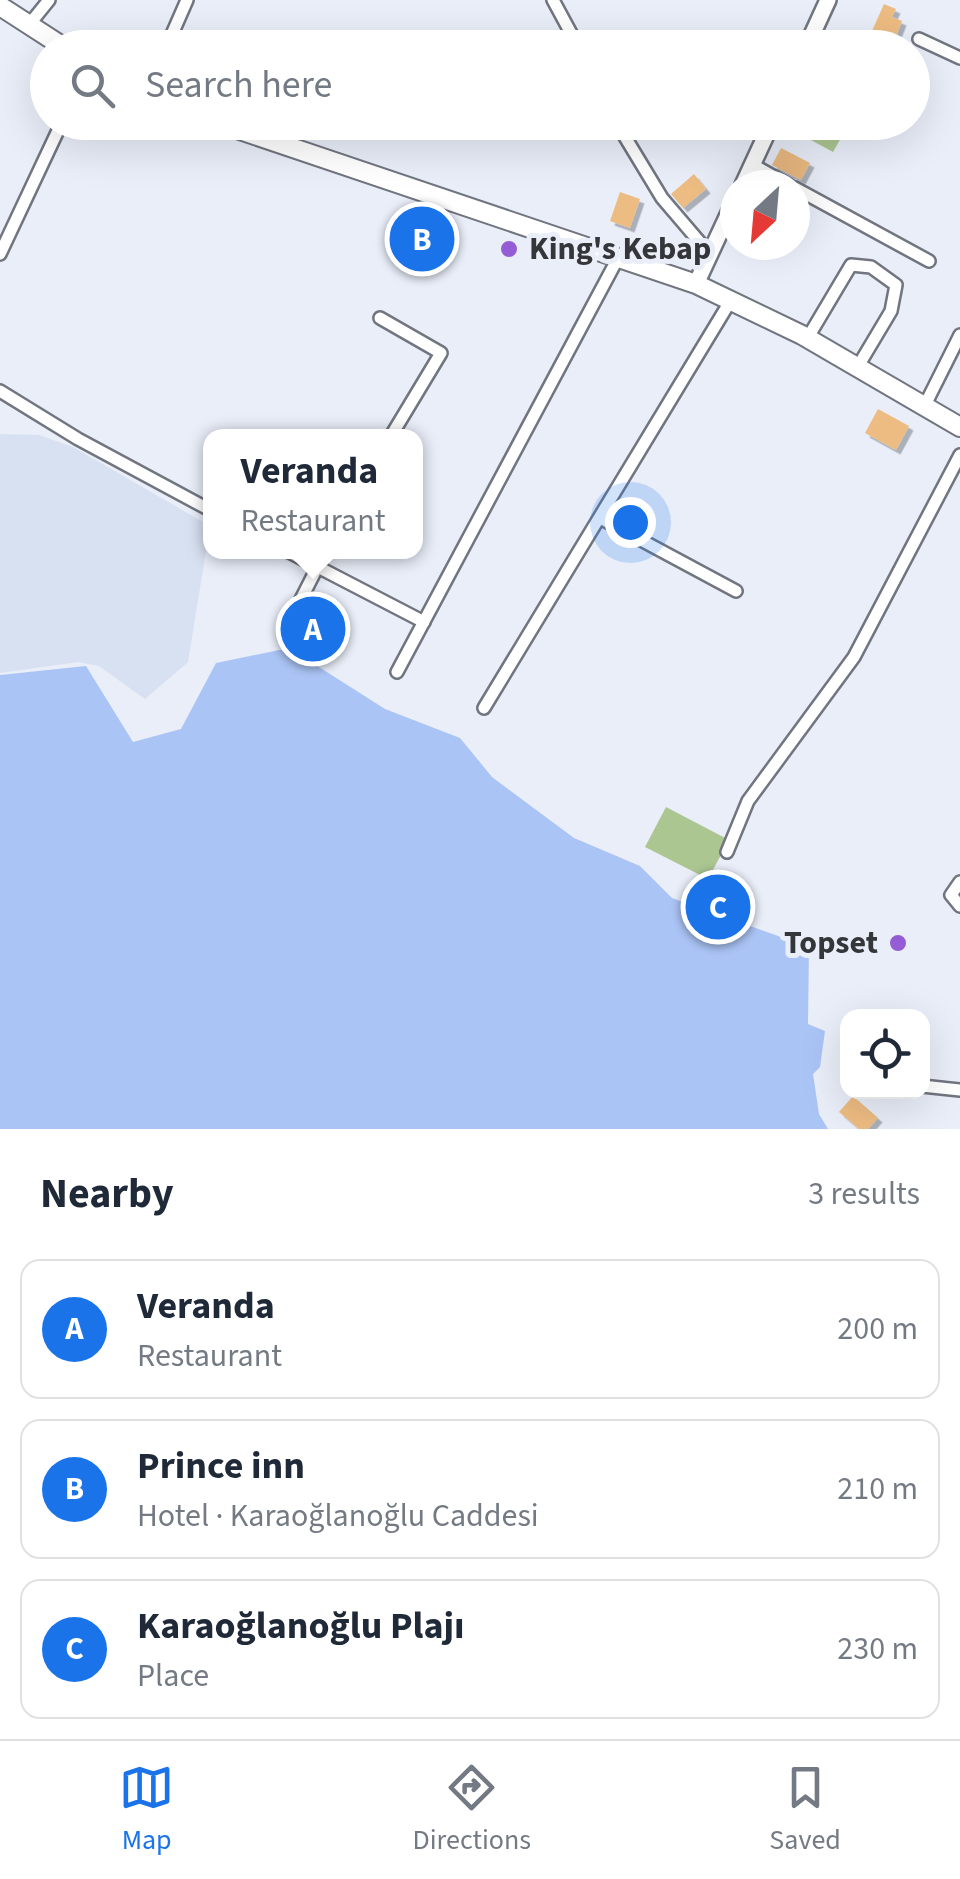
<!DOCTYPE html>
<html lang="en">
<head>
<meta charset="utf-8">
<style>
	:root { --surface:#fff; --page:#f6f6f7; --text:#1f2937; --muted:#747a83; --line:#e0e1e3; --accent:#1a73e8 }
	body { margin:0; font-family:"Source Sans 3",sans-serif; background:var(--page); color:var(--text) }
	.controls { position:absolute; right:30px; bottom:30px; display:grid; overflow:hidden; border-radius:20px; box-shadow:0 10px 40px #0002 }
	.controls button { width:90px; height:90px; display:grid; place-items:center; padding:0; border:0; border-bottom:2px solid var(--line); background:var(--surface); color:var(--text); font:50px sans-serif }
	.compass { position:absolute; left:720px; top:170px; width:90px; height:90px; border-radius:50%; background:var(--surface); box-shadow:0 10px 40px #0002; rotate:206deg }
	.you { position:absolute; left:630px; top:522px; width:35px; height:35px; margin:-25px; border:8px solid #fff; border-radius:50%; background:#1a73e8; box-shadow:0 0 0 15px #1a73e833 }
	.badge { display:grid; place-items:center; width:65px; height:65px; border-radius:50%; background:var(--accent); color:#fff; font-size:32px; font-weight:700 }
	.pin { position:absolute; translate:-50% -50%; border:5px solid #fff; box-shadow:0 2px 10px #0006 }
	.popup { position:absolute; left:203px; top:429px; width:220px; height:130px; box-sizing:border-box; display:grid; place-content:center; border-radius:20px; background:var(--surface); filter:drop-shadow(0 2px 8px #0005); font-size:32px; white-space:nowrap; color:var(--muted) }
	.popup b { font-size:38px; color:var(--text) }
	.popup::after { content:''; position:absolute; left:50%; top:100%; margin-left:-20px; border:20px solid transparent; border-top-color:var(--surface) }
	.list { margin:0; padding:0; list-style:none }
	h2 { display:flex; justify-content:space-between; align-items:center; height:130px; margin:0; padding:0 40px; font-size:42px }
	h2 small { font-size:32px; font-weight:400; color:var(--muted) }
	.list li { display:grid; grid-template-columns:65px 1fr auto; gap:30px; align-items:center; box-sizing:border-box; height:140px; margin:0 20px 20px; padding:0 20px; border:2px solid var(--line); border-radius:20px }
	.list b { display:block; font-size:38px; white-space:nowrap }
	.list p { margin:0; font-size:32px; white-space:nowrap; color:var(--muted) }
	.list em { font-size:32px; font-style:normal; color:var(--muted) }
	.icon { flex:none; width:55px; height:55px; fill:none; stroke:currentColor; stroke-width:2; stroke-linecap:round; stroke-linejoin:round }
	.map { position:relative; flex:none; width:960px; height:1129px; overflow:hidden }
	.search { position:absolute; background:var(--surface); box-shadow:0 10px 40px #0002; left:30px; right:30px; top:30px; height:110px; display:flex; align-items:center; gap:25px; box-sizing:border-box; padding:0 35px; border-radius:55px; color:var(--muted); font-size:38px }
	.sheet { height:610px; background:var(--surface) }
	nav { display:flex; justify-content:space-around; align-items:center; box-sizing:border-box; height:140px; border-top:2px solid var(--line); background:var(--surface); font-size:28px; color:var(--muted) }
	nav a { display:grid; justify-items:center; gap:5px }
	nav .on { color:var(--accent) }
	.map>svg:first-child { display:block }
	.built { fill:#d8e1f1 }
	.green { fill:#acc692 }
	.water { fill:#aac4f5 }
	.building { fill:#edbc82; filter:url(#shadow) }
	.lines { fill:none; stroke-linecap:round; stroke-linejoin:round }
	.minor-casing { stroke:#71757f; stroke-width:16 }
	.tertiary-casing { stroke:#71757f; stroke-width:20 }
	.primary-casing { stroke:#71757f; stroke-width:22 }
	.minor { stroke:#fff; stroke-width:11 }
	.tertiary { stroke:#fff; stroke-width:15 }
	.primary { stroke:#fff; stroke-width:18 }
	.poi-dot { fill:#945dd5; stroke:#e9eef9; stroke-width:4 }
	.labels { text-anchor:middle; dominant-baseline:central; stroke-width:10; stroke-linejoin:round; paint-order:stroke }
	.poi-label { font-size:32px; font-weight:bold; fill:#34363a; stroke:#e9eef9; text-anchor:start }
</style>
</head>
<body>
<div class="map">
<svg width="960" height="1129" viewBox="0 0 960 1129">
	<defs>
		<filter id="shadow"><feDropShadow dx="4.5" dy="4.5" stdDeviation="0" flood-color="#0004"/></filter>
	</defs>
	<rect width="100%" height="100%" fill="#e9eef9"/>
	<polygon class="built" points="0,434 39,435 73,447 210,526 188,662 145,699 99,666 78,662 0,673"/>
	<g class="green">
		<polygon points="834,122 846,129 833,152 787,127 790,123"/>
		<polygon points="666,807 729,840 708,879 645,847"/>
	</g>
	<polygon class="water" points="289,648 385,709 460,738 492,777 574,838 640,866 672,898 809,947 808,1024 825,1031 820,1067 813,1074 819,1114 828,1129 0,1129 0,675 86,666 133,742 181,729 216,663"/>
	<g class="building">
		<polygon points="884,4 896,9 892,17 902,21 897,34 872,31"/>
		<polygon points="781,148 810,163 801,180 772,165"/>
		<polygon points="694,174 706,189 683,208 671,194"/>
		<polygon points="620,192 640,199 630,228 610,221"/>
		<polygon points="878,409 909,426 896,450 865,433"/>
		<polygon points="853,1096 878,1118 868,1129 859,1129 839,1112"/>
	</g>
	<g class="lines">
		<g class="minor-casing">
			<g id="minor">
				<polyline points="553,0 579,48"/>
				<polyline points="28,26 49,0"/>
				<polyline points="919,39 960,58"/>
				<polyline points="166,48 187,0"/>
				<polyline points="616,122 662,198 709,253"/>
				<polyline points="753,165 789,185"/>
				<polyline points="795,188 929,261"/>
				<polyline points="0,254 62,122"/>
				<polyline points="380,318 441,353 391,436"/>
				<polyline points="807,339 851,265 871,267 896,285 891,311 857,368"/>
				<polyline points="0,391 78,439 210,510"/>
				<polyline points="924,407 960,335"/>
				<polyline points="600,518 736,591"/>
				<polyline points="289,552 424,622"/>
				<polyline points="291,619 325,552"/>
				<polyline points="397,672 618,258"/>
				<polyline points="484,708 731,300"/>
				<polyline points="727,852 748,801 854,657 960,455"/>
				<polyline points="960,882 951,895 960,906"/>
				<polyline points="922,1086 960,1090"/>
			</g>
		</g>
		<g class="tertiary-casing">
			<g id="tertiary">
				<polyline points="806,48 828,0"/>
				<polyline points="743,185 772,122"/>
				<polyline points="696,284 735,200"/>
			</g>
		</g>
		<g class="primary-casing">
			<g id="primary">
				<polyline points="0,6 65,48"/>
				<polyline points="216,122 696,284 802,335 960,427"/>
			</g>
		</g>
		<use href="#minor" class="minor"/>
		<use href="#tertiary" class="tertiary"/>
		<use href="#primary" class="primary"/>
	</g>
	<g class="poi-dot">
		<circle cx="509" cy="249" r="10"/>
		<circle cx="898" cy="943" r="10"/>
	</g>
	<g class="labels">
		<g class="poi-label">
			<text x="529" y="249">King's Kebap</text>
			<text x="878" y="943" text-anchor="end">Topset</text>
		</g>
	</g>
</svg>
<div class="controls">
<button><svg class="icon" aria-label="locate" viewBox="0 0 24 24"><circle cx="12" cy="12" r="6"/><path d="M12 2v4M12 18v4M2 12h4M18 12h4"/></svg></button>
</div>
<svg class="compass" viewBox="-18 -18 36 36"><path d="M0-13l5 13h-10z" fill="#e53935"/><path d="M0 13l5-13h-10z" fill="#747a83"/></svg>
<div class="you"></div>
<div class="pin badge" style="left:313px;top:629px">A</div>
<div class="popup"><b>Veranda</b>Restaurant</div>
<div class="pin badge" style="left:422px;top:239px">B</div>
<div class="pin badge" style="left:718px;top:907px">C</div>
<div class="search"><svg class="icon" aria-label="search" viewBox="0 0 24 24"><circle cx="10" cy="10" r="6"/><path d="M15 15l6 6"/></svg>Search here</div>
</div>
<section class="sheet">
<h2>Nearby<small>3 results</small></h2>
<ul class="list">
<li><span class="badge">A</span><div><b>Veranda</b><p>Restaurant</p></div><em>200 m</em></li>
<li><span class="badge">B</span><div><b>Prince inn</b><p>Hotel · Karaoğlanoğlu Caddesi</p></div><em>210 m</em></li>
<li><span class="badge">C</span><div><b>Karaoğlanoğlu Plajı</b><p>Place</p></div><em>230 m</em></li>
</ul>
</section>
<nav>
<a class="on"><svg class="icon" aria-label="map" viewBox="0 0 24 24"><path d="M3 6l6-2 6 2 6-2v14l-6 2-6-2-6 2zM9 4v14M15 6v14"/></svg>Map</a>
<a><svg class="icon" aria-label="directions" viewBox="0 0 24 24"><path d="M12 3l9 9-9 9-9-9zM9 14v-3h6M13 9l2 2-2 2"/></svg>Directions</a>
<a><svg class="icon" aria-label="saved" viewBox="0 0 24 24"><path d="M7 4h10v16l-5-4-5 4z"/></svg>Saved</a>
</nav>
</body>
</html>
